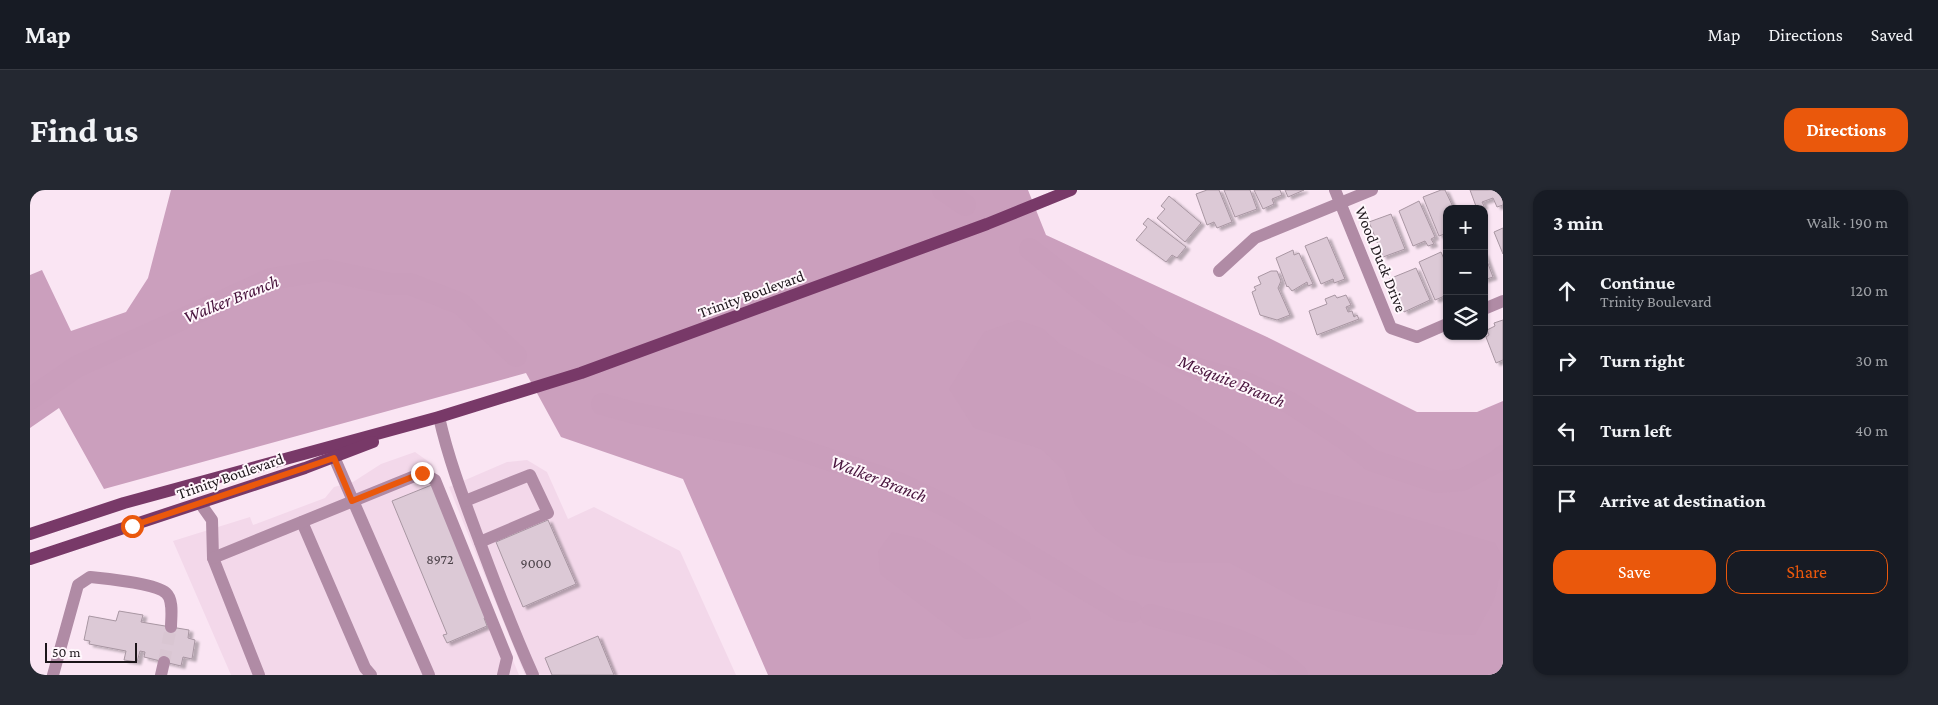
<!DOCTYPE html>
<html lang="en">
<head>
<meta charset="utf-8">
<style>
	:root { --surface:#171b24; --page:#242831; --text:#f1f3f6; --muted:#9ea1a6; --line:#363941; --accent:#ea580c }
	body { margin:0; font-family:"Crimson Pro",serif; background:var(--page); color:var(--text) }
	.controls { position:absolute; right:15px; top:15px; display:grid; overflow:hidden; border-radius:10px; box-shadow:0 1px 4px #0004 }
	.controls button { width:45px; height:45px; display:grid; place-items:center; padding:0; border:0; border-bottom:1px solid var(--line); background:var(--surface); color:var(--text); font:25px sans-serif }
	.scale { position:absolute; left:15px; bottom:12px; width:92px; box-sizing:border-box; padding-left:5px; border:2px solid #1c151a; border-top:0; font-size:14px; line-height:18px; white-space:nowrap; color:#1c151a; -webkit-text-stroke:4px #fff7fc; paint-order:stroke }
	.stop { position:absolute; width:15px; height:15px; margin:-11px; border:4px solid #ea580c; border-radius:50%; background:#fff }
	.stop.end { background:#ea580c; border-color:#fff; box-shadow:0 1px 5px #0008 }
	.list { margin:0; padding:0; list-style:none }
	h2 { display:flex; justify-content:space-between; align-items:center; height:65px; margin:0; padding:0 20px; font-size:21px }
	h2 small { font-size:16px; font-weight:400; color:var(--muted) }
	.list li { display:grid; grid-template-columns:32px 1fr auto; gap:15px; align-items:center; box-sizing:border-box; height:70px; padding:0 20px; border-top:1px solid var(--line) }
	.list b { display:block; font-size:19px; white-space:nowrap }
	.list p { margin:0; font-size:16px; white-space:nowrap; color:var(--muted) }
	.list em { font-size:16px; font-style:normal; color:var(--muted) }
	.actions { display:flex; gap:10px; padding:15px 20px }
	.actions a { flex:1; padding:11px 0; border:1px solid var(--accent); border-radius:15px; text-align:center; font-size:18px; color:var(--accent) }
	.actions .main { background:var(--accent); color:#fff }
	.icon { flex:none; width:28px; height:28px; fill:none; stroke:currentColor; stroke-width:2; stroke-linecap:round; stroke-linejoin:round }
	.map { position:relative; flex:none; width:1473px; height:485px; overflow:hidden; border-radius:15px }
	header { display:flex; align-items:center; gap:30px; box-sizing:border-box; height:70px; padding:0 25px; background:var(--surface); border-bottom:1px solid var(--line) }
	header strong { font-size:24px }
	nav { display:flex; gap:28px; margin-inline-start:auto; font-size:18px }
	.intro { display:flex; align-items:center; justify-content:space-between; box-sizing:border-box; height:120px; padding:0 30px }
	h1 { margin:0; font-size:35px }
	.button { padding:12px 22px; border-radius:15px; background:var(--accent); color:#fff; font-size:18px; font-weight:700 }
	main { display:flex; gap:30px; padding:0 30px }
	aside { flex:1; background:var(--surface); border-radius:15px; box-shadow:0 1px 4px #0004 }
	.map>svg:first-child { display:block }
	.built { fill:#f3d8ea }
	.forest { fill:#cb9fbd }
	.water { fill:#ca9ebc }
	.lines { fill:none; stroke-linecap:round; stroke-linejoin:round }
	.river { stroke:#ca9ebc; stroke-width:22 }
	.building { fill:#dcc9d6; stroke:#a896a2; filter:url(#shadow) }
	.minor-tunnel { stroke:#d9c6d2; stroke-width:12; stroke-dasharray:12 6; stroke-linecap:butt }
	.minor { stroke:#b08ba5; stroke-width:12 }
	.major { stroke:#783968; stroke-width:12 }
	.route { stroke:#ea580c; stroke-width:6 }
	.labels { text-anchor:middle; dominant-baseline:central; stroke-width:4; stroke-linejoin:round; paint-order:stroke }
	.number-label { font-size:14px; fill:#4c4249 }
	.street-label { font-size:16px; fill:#1c151a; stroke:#fff7fc }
	.water-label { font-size:18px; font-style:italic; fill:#48133c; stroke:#fff7fc }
</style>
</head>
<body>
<header>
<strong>Map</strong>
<nav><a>Map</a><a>Directions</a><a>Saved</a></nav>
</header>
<div class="intro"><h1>Find us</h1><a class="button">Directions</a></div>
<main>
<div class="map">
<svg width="1473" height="485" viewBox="0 0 1473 485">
	<defs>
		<filter id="shadow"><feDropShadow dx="4" dy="2.5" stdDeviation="1" flood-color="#0004"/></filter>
	</defs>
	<rect width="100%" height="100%" fill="#fae5f3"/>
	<g class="built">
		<polygon points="385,262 402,274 489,485 201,485 143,351 220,327 223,335 295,308 304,297 323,292 351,274"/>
		<polygon points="497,270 517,282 538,329 564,317 650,361 706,485 495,485 419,297 477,272"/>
	</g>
	<polygon class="forest" points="141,0 998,0 1016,45 1237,147 1387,222 1447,222 1473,211 1473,485 738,485 653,289 531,247 496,183 74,299 29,218 0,238 0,85 12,80 41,141 96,122 118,88"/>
	<g class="water">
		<polygon points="987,130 1012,138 1030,154 1065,173 1110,192 1147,213 1214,254 1264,293 1465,353 1473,368 1473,373 1464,410 1445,445 1411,444 1351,433 1271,411 1200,373 1140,373 1099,364 1066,341 1045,314 1034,281 1011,259 944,238 919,199 954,142"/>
		<polygon points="862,342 892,349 939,376 999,421 1001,429 962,447 935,449 850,384 848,361"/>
	</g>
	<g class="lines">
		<g class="river">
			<polyline points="913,0 935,15"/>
			<polyline points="1000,59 1121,156 1165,178 1216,193 1260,213 1312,247 1341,270 1407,292 1432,290 1466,272 1473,266"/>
			<polyline points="0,209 46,177 241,89 296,80 360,94 380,94 431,114 486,166"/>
			<polyline points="572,214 604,223 741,250 868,293 920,318 1090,420 1102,422"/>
			<path d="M1121,425c52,15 104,23 146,60"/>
		</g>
	</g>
	<g class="building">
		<polygon points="1177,0 1189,0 1202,32 1187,38 1184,32 1177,35 1166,4"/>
		<polygon points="1194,0 1220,0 1227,19 1205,27"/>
		<polygon points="1224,0 1250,0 1252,5 1242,9 1244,14 1233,19"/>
		<polygon points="1255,0 1274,0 1258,7"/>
		<polygon points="1411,0 1415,0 1424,19 1417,19 1417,43 1409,46 1393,7"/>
		<polygon points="1440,0 1473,0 1473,15 1467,17 1463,8 1452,12 1454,16 1447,19"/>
		<polygon points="1139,6 1171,33 1155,52 1127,28 1135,19 1131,16"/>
		<polygon points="1389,11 1405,47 1401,49 1404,54 1398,56 1395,51 1383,56 1369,21"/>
		<polygon points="1361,24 1375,59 1353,67 1339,32"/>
		<polygon points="1118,28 1156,57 1147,68 1142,65 1136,72 1106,50 1117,37 1113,34"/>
		<polygon points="1473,38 1473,64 1464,42"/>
		<polygon points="1297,47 1315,89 1304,93 1303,89 1291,94 1275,56"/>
		<polygon points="1263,60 1264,65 1269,63 1283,94 1278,96 1277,92 1262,101 1258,96 1257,97 1246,68"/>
		<polygon points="1411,62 1417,76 1417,105 1405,110 1389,72"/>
		<polygon points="1454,63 1463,87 1454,90"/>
		<polygon points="1386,78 1400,110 1374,122 1359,89"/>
		<polygon points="1241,81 1247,81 1251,91 1248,98 1260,125 1247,130 1230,125 1222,102 1226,100 1224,97 1231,94 1228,87"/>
		<polygon points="1305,105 1307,108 1316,105 1321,115 1316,117 1318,122 1322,121 1324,127 1327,125 1329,129 1287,145 1279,121 1297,114 1295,109"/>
		<polygon points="1473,130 1473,170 1466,173 1456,147 1459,145 1457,140 1465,136 1464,133"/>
		<polygon points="404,294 459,426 454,428 457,436 417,453 413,445 417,444 362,311"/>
		<polygon points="518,330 546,394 493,417 466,352"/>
		<polygon points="89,421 113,425 111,432 159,440 158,448 165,450 162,469 153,467 151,476 114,467 115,462 110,461 107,472 94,470 96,461 59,454 60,451 54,450 59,426 86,431"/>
		<polygon points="568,446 584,485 522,485 515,468"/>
	</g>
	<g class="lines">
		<polyline class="minor-tunnel" points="134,472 141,437"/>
		<g class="minor">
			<polyline points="1305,0 1361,138 1387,147 1417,134"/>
			<polyline points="1189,81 1225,48 1342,0"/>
			<polyline points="1454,119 1473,111"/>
			<path d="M409,227c10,45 27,88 43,131 16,43 32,85 51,127"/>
			<polyline points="304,267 399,485"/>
			<polyline points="435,311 500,285 518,323 450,352"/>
			<polyline points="170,313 182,330 183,368 229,485"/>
			<polyline points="272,332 335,478 341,485"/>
			<polyline points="183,368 392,283 405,290 477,468 473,485"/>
			<path d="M23,485l25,-90 12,-8c17,2 65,6 76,16 8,7 5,24 5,34"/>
			<polyline points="131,485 134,472"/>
		</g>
		<g class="major">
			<polyline points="0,344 94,313 409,227 551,183 957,34 1041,0"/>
			<polyline points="0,369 275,278 343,252"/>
		</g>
	</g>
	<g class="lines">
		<polyline class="route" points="102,336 304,268 322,311 392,283"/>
	</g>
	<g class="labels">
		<g class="number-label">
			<text x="410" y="369">8972</text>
			<text x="506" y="373">9000</text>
		</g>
		<g class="street-label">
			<text transform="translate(1351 69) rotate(68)">Wood Duck Drive</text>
			<text transform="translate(721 104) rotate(-20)">Trinity Boulevard</text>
			<text transform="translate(200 286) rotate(-19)">Trinity Boulevard</text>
		</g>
		<g class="water-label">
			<text transform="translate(201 109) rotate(-22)">Walker Branch</text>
			<text transform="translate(1202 191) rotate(22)">Mesquite Branch</text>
			<text transform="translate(849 289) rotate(21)">Walker Branch</text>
		</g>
	</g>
</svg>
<div class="controls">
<button>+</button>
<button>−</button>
<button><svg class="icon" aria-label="layers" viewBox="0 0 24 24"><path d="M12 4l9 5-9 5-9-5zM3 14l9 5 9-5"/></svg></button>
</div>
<div class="scale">50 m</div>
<div class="stop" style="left:102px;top:336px"></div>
<div class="stop end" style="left:392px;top:283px"></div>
</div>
<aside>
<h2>3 min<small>Walk · 190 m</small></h2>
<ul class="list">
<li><svg class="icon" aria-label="ahead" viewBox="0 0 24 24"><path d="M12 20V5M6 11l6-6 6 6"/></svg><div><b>Continue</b><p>Trinity Boulevard</p></div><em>120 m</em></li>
<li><svg class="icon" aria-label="right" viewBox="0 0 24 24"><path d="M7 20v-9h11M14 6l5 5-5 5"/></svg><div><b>Turn right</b></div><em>30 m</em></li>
<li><svg class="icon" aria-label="left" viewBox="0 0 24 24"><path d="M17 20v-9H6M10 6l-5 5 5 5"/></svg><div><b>Turn left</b></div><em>40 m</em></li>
<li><svg class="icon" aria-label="arrive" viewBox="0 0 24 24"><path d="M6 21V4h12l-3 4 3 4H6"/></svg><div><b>Arrive at destination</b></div></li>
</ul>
<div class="actions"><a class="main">Save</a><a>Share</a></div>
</aside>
</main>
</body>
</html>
